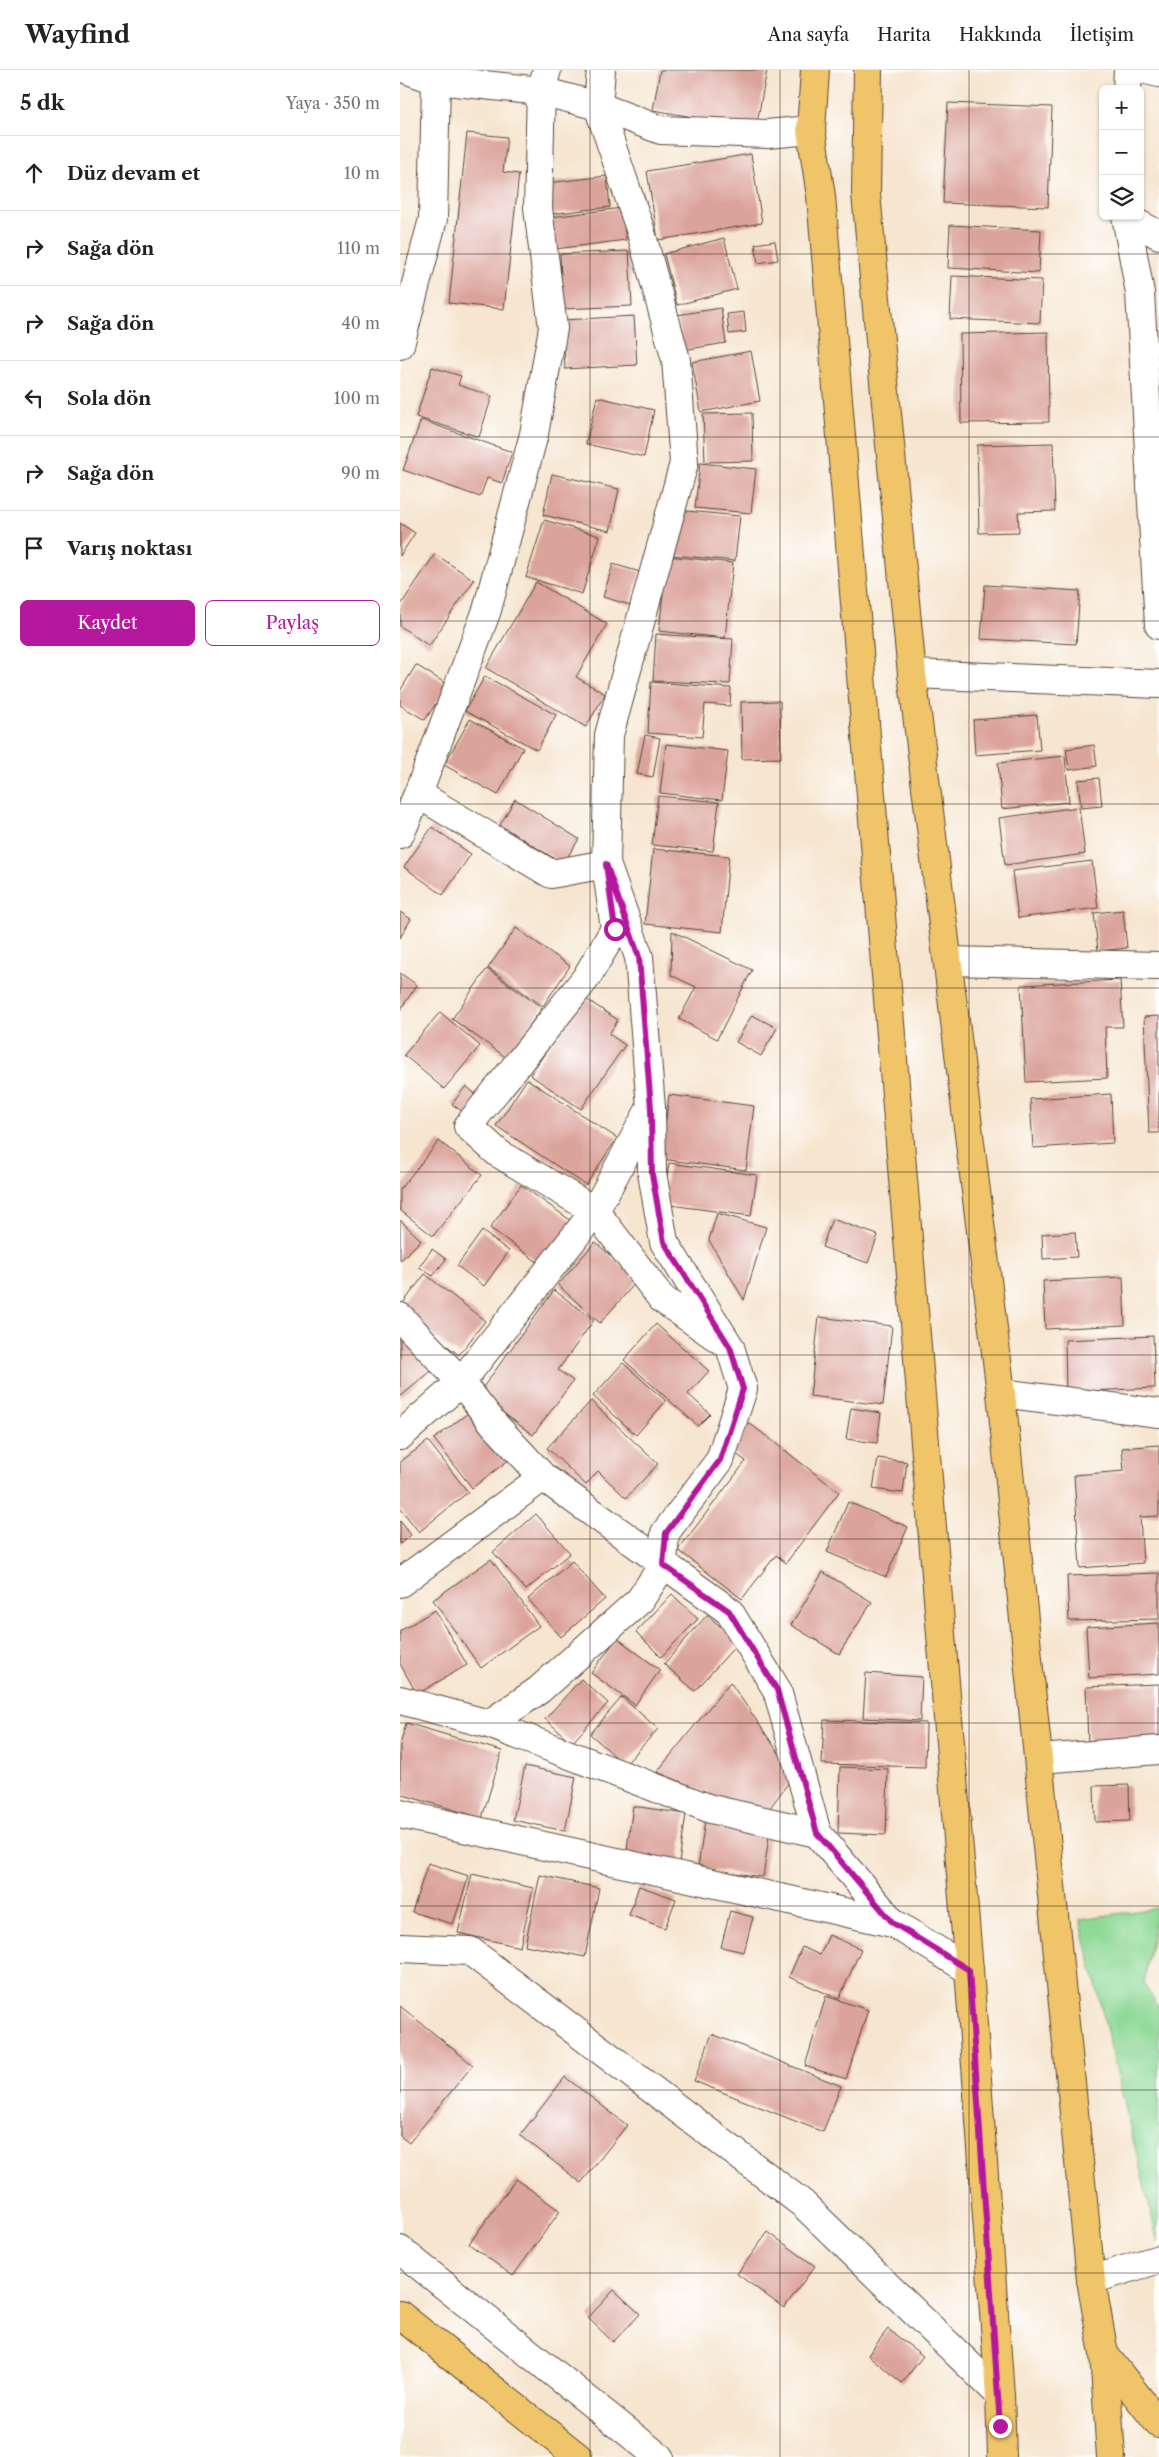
<!DOCTYPE html>
<html lang="tr">
<head>
<meta charset="utf-8">
<style>
	:root { --surface:#fff; --page:#f2f2f2; --text:#222; --muted:#767676; --line:#e0e0e0; --accent:#b5179e }
	body { margin:0; font-family:"Libre Caslon Text",serif; background:var(--page); color:var(--text) }
	.controls { position:absolute; right:15px; top:15px; display:grid; overflow:hidden; border-radius:8px; box-shadow:0 1px 4px #0004 }
	.controls button { width:45px; height:45px; display:grid; place-items:center; padding:0; border:0; border-bottom:1px solid var(--line); background:var(--surface); color:var(--text); font:25px sans-serif }
	.stop { position:absolute; width:15px; height:15px; margin:-11px; border:4px solid #b5179e; border-radius:50%; background:#fff }
	.stop.end { background:#b5179e; border-color:#fff; box-shadow:0 1px 5px #0008 }
	.list { margin:0; padding:0; list-style:none }
	h2 { display:flex; justify-content:space-between; align-items:center; height:65px; margin:0; padding:0 20px; font-size:21px }
	h2 small { font-size:16px; font-weight:400; color:var(--muted) }
	.list li { display:grid; grid-template-columns:32px 1fr auto; gap:15px; align-items:center; box-sizing:border-box; height:75px; padding:0 20px; border-top:1px solid var(--line) }
	.list b { display:block; font-size:19px; white-space:nowrap }
	.list em { font-size:16px; font-style:normal; color:var(--muted) }
	.actions { display:flex; gap:10px; padding:15px 20px }
	.actions a { flex:1; padding:11px 0; border:1px solid var(--accent); border-radius:8px; text-align:center; font-size:18px; color:var(--accent) }
	.actions .main { background:var(--accent); color:#fff }
	.icon { flex:none; width:28px; height:28px; fill:none; stroke:currentColor; stroke-width:2; stroke-linecap:round; stroke-linejoin:round }
	.map { position:relative; flex:none; width:759px; height:2387px; overflow:hidden }
	header { display:flex; align-items:center; gap:30px; box-sizing:border-box; height:70px; padding:0 25px; background:var(--surface); border-bottom:1px solid var(--line) }
	header strong { font-size:24px }
	nav { display:flex; gap:28px; margin-inline-start:auto; font-size:18px }
	main { display:flex }
	aside { flex:1; background:var(--surface) }
	.map>svg:first-child { display:block }
	.green { fill:#8ed996; stroke:#64825a }
	.building { fill:#dba49b }
	.lines { fill:none; stroke-linecap:round; stroke-linejoin:round }
	.minor-casing { stroke:#574639; stroke-width:30 }
	.major-casing { stroke:#574639; stroke-width:30 }
	.minor { stroke:#fff; stroke-width:28 }
	.major { stroke:#f0c469; stroke-width:28 }
	.route { stroke:#b5179e; stroke-width:6 }
	.grid { fill:none; stroke:#3b2a1e; stroke-width:1; stroke-opacity:0.55 }
</style>
</head>
<body>
<header>
<strong>Wayfind</strong>
<nav><a>Ana sayfa</a><a>Harita</a><a>Hakkında</a><a>İletişim</a></nav>
</header>
<main>
<aside>
<h2>5 dk<small>Yaya · 350 m</small></h2>
<ul class="list">
<li><svg class="icon" aria-label="ahead" viewBox="0 0 24 24"><path d="M12 20V5M6 11l6-6 6 6"/></svg><div><b>Düz devam et</b></div><em>10 m</em></li>
<li><svg class="icon" aria-label="right" viewBox="0 0 24 24"><path d="M7 20v-9h11M14 6l5 5-5 5"/></svg><div><b>Sağa dön</b></div><em>110 m</em></li>
<li><svg class="icon" aria-label="right" viewBox="0 0 24 24"><path d="M7 20v-9h11M14 6l5 5-5 5"/></svg><div><b>Sağa dön</b></div><em>40 m</em></li>
<li><svg class="icon" aria-label="left" viewBox="0 0 24 24"><path d="M17 20v-9H6M10 6l-5 5 5 5"/></svg><div><b>Sola dön</b></div><em>100 m</em></li>
<li><svg class="icon" aria-label="right" viewBox="0 0 24 24"><path d="M7 20v-9h11M14 6l5 5-5 5"/></svg><div><b>Sağa dön</b></div><em>90 m</em></li>
<li><svg class="icon" aria-label="arrive" viewBox="0 0 24 24"><path d="M6 21V4h12l-3 4 3 4H6"/></svg><div><b>Varış noktası</b></div></li>
</ul>
<div class="actions"><a class="main">Kaydet</a><a>Paylaş</a></div>
</aside>
<div class="map">
<svg width="759" height="2387" viewBox="0 0 759 2387">
	<rect width="100%" height="100%" fill="#fff"/>
	<filter id="ink" filterUnits="userSpaceOnUse"><feTurbulence type="fractalNoise" baseFrequency=".02" numOctaves="2"/><feDisplacementMap in="SourceGraphic" scale="10" xChannelSelector="R" yChannelSelector="G"/><feConvolveMatrix kernelMatrix="1 2 1 2 8 2 1 2 1" color-interpolation-filters="sRGB"/></filter>
	<filter id="wash" filterUnits="userSpaceOnUse"><feTurbulence type="fractalNoise" baseFrequency=".0096" numOctaves="4" result="noise"/><feDisplacementMap in="SourceGraphic" scale="20" xChannelSelector="R" yChannelSelector="G"/><feGaussianBlur stdDeviation="1.12" result="paint"/><feColorMatrix in="noise" values="0 0 0 0 0 0 0 0 0 0 0 0 0 0 0 0 0 1.4 0 .05"/><feComposite in="paint" operator="in"/></filter>
	<g filter="url(#wash)">
		<rect width="100%" height="100%" fill="#f6e5cf"/>
		<polygon class="green" points="757,1838 744,1914 759,1938 758,2173 680,1849"/>
		<g id="blocks">
			<g class="building">
				<polygon points="260,0 367,0 356,58 253,40"/>
				<polygon points="548,33 652,37 648,137 543,133"/>
				<polygon points="67,63 107,67 103,102 119,104 104,239 49,233"/>
				<polygon points="351,84 362,153 258,170 247,101"/>
				<polygon points="207,106 210,137 150,144 147,113"/>
				<polygon points="222,138 226,170 155,179 151,147"/>
				<polygon points="550,155 641,160 639,203 548,198"/>
				<polygon points="324,168 337,219 277,235 264,184"/>
				<polygon points="375,171 378,190 358,193 355,174"/>
				<polygon points="229,181 232,236 162,239 160,184"/>
				<polygon points="552,206 642,210 640,253 550,249"/>
				<polygon points="321,238 326,273 283,280 277,245"/>
				<polygon points="344,242 346,262 329,264 327,244"/>
				<polygon points="234,246 237,295 165,299 163,250"/>
				<polygon points="648,262 649,352 561,353 560,264"/>
				<polygon points="351,281 360,331 301,342 292,292"/>
				<polygon points="32,297 61,306 58,315 92,326 79,367 16,347"/>
				<polygon points="197,327 254,340 244,387 186,374"/>
				<polygon points="352,343 353,391 305,392 303,344"/>
				<polygon points="21,350 112,382 102,413 87,408 80,427 3,400"/>
				<polygon points="653,373 655,441 618,442 619,462 579,463 577,375"/>
				<polygon points="300,393 356,399 351,443 295,438"/>
				<polygon points="152,404 219,419 210,461 143,445"/>
				<polygon points="276,440 340,446 335,491 272,485"/>
				<polygon points="144,450 200,466 182,524 126,507"/>
				<polygon points="0,453 15,463 0,486"/>
				<polygon points="35,484 74,510 29,576 0,556 0,536"/>
				<polygon points="267,486 333,493 325,568 259,561"/>
				<polygon points="213,494 240,502 230,535 203,527"/>
				<polygon points="136,512 207,554 176,607 205,624 186,657 86,598"/>
				<polygon points="585,515 680,521 676,574 581,569"/>
				<polygon points="256,564 333,569 330,614 253,611"/>
				<polygon points="16,595 48,615 25,650 0,635 0,621"/>
				<polygon points="85,606 156,645 137,680 65,641"/>
				<polygon points="251,612 331,618 330,636 305,634 302,667 248,663"/>
				<polygon points="380,631 381,688 342,689 341,632"/>
				<polygon points="637,645 640,680 575,685 573,650"/>
				<polygon points="70,649 123,678 98,725 44,695"/>
				<polygon points="245,665 260,668 253,707 237,704"/>
				<polygon points="266,674 328,681 322,730 260,723"/>
				<polygon points="694,675 697,696 669,700 666,679"/>
				<polygon points="665,686 669,732 602,739 598,693"/>
				<polygon points="699,708 702,736 681,738 678,710"/>
				<polygon points="258,726 319,732 313,781 252,775"/>
				<polygon points="115,729 179,769 163,794 100,755"/>
				<polygon points="679,737 685,784 605,795 599,748"/>
				<polygon points="32,757 71,784 43,825 4,797"/>
				<polygon points="253,779 329,786 322,862 245,854"/>
				<polygon points="692,791 698,838 618,848 612,801"/>
				<polygon points="723,840 727,878 698,881 694,843"/>
				<polygon points="0,842 11,849 0,868"/>
				<polygon points="116,858 170,896 143,936 88,898"/>
				<polygon points="272,861 352,900 317,969 279,949 296,917 271,905"/>
				<polygon points="87,899 142,938 107,988 52,949"/>
				<polygon points="0,903 17,915 0,940"/>
				<polygon points="720,910 723,957 705,957 707,1008 626,1012 621,915"/>
				<polygon points="183,927 218,950 209,964 225,975 181,1039 130,1005"/>
				<polygon points="40,942 80,976 44,1019 4,985"/>
				<polygon points="352,945 377,958 361,986 336,972"/>
				<polygon points="759,946 759,1063 749,1063 744,947"/>
				<polygon points="127,1009 217,1068 186,1115 96,1056"/>
				<polygon points="66,1016 80,1028 67,1045 52,1034"/>
				<polygon points="711,1024 713,1073 633,1078 630,1029"/>
				<polygon points="269,1025 354,1036 346,1100 261,1089"/>
				<polygon points="39,1071 82,1105 33,1166 0,1140 0,1119"/>
				<polygon points="269,1093 357,1105 351,1146 263,1134"/>
				<polygon points="121,1115 177,1155 146,1198 90,1158"/>
				<polygon points="317,1143 366,1157 344,1230 309,1170"/>
				<polygon points="432,1149 478,1165 468,1193 422,1177"/>
				<polygon points="0,1150 21,1170 0,1191"/>
				<polygon points="82,1161 109,1181 84,1216 57,1196"/>
				<polygon points="675,1162 677,1187 643,1189 642,1164"/>
				<polygon points="195,1172 238,1210 200,1253 158,1215"/>
				<polygon points="32,1179 46,1189 33,1206 19,1197"/>
				<polygon points="25,1204 85,1251 59,1285 0,1240 0,1237"/>
				<polygon points="723,1207 725,1255 645,1259 643,1211"/>
				<polygon points="154,1220 194,1250 158,1300 173,1311 133,1365 78,1324"/>
				<polygon points="419,1247 492,1256 483,1335 410,1326"/>
				<polygon points="0,1253 36,1297 0,1327"/>
				<polygon points="256,1254 309,1301 288,1324 310,1344 298,1356 224,1290"/>
				<polygon points="753,1266 755,1318 666,1322 665,1270"/>
				<polygon points="223,1293 266,1331 236,1365 193,1326"/>
				<polygon points="191,1331 258,1394 226,1428 198,1401 186,1415 147,1378"/>
				<polygon points="451,1338 481,1343 477,1373 446,1369"/>
				<polygon points="72,1340 110,1389 72,1418 34,1369"/>
				<polygon points="349,1353 439,1422 386,1493 376,1485 342,1529 278,1480 346,1391 329,1379"/>
				<polygon points="28,1371 68,1422 19,1462 0,1438 0,1392"/>
				<polygon points="759,1375 759,1446 740,1447 743,1493 680,1498 674,1405 724,1401 722,1378"/>
				<polygon points="478,1388 507,1392 503,1423 473,1419"/>
				<polygon points="448,1432 508,1457 486,1507 427,1482"/>
				<polygon points="136,1444 170,1483 126,1520 93,1482"/>
				<polygon points="0,1451 11,1465 0,1474"/>
				<polygon points="91,1489 139,1556 81,1598 33,1530"/>
				<polygon points="172,1491 205,1529 161,1567 128,1529"/>
				<polygon points="423,1502 472,1532 439,1584 391,1555"/>
				<polygon points="759,1503 759,1549 669,1551 667,1506"/>
				<polygon points="272,1524 298,1549 261,1587 236,1562"/>
				<polygon points="35,1540 67,1595 17,1624 0,1594 0,1561"/>
				<polygon points="307,1545 339,1572 295,1621 264,1594"/>
				<polygon points="759,1553 759,1604 689,1608 686,1557"/>
				<polygon points="217,1568 260,1600 235,1635 191,1603"/>
				<polygon points="466,1603 522,1607 520,1651 463,1648"/>
				<polygon points="181,1609 208,1633 172,1673 145,1649"/>
				<polygon points="330,1612 394,1705 364,1746 257,1702"/>
				<polygon points="759,1614 759,1672 688,1675 686,1617"/>
				<polygon points="222,1627 258,1659 225,1695 190,1664"/>
				<polygon points="424,1650 526,1653 525,1697 422,1694"/>
				<polygon points="6,1653 102,1681 82,1748 0,1724 0,1675"/>
				<polygon points="125,1696 176,1707 165,1761 113,1750"/>
				<polygon points="440,1697 488,1699 486,1765 438,1763"/>
				<polygon points="729,1715 730,1751 695,1752 694,1716"/>
				<polygon points="233,1736 286,1744 279,1793 226,1785"/>
				<polygon points="305,1751 370,1760 363,1807 298,1798"/>
				<polygon points="28,1793 69,1806 53,1854 12,1842"/>
				<polygon points="72,1804 133,1818 120,1877 58,1863"/>
				<polygon points="140,1805 199,1818 185,1887 125,1875"/>
				<polygon points="239,1816 276,1829 265,1858 229,1845"/>
				<polygon points="330,1841 353,1847 344,1882 321,1877"/>
				<polygon points="429,1865 461,1879 439,1929 389,1907 402,1877 420,1885"/>
				<polygon points="426,1926 468,1940 446,2009 405,1996"/>
				<polygon points="0,1936 73,1995 9,2073 0,2066"/>
				<polygon points="312,1964 441,2016 423,2062 294,2011"/>
				<polygon points="165,2007 227,2055 181,2113 120,2065"/>
				<polygon points="116,2109 160,2141 113,2206 69,2174"/>
				<polygon points="368,2162 415,2196 384,2238 337,2204"/>
				<polygon points="214,2220 240,2244 213,2272 188,2248"/>
				<polygon points="488,2259 523,2286 502,2313 468,2285"/>
			</g>
		</g>
	</g>
	<g filter="url(#ink)">
		<use href="#blocks" fill-opacity="0" stroke="#574639" stroke-width="1"/>
		<g class="lines">
			<g class="minor-casing">
				<g id="minor">
					<polyline points="8,0 36,10 141,21 198,36 261,60 367,64 411,60"/>
					<polyline points="746,0 759,3"/>
					<polyline points="727,19 728,0"/>
					<polyline points="726,146 740,223 759,555"/>
					<polyline points="727,148 759,165"/>
					<polyline points="0,275 33,149 36,10"/>
					<polyline points="512,604 759,614"/>
					<polyline points="18,724 151,804 206,794 215,859 186,908 68,1056 98,1083 195,1141 262,1229 319,1269"/>
					<polyline points="0,764 18,724 87,540 134,364 153,258 138,138 141,21 147,0"/>
					<polyline points="549,891 759,896"/>
					<polyline points="0,1247 61,1312 93,1353 143,1407 329,1541 377,1620 417,1763"/>
					<polyline points="601,1323 759,1343"/>
					<polyline points="0,1366 61,1312 195,1141 250,1039"/>
					<polyline points="0,1513 143,1407"/>
					<polyline points="0,1630 89,1654 311,1739 417,1763 493,1853"/>
					<polyline points="89,1654 139,1620 240,1530 263,1495 265,1463 320,1390 343,1319 330,1277 264,1172 252,1103 251,1038 239,887 206,794 209,665 284,393 276,290 241,162 198,36 201,0"/>
					<polyline points="639,1689 759,1680"/>
					<polyline points="0,1744 493,1853 569,1900"/>
					<polyline points="0,1878 70,1881 403,2134 600,2325"/>
					<polyline points="0,2180 259,2387"/>
					<polyline points="691,2210 759,2189"/>
				</g>
			</g>
			<g class="major-casing">
				<g id="major">
					<polyline points="415,0 411,60 421,126 569,1900 600,2325 602,2387"/>
					<polyline points="468,0 466,124 512,604 601,1323 691,2210 704,2284 711,2387"/>
					<polyline points="0,2245 178,2387"/>
					<polyline points="704,2284 759,2354"/>
				</g>
			</g>
			<use href="#minor" class="minor"/>
			<use href="#major" class="major"/>
		</g>
	</g>
	<g class="lines" filter="url(#ink)">
		<polyline class="route" points="215,859 206,794 239,887 251,1038 252,1104 264,1172 330,1277 343,1319 320,1390 266,1463 263,1495 329,1541 377,1620 417,1763 493,1853 569,1900 600,2356"/>
	</g>
	<path class="grid" d="M190,0v2387M380,0v2387M569,0v2387M0,184h759M0,367h759M0,551h759M0,734h759M0,918h759M0,1102h759M0,1285h759M0,1469h759M0,1653h759M0,1836h759M0,2020h759M0,2203h759"/>
</svg>
<div class="controls">
<button>+</button>
<button>−</button>
<button><svg class="icon" aria-label="layers" viewBox="0 0 24 24"><path d="M12 4l9 5-9 5-9-5zM3 14l9 5 9-5"/></svg></button>
</div>
<div class="stop" style="left:215px;top:859px"></div>
<div class="stop end" style="left:600px;top:2356px"></div>
</div>
</main>
</body>
</html>
